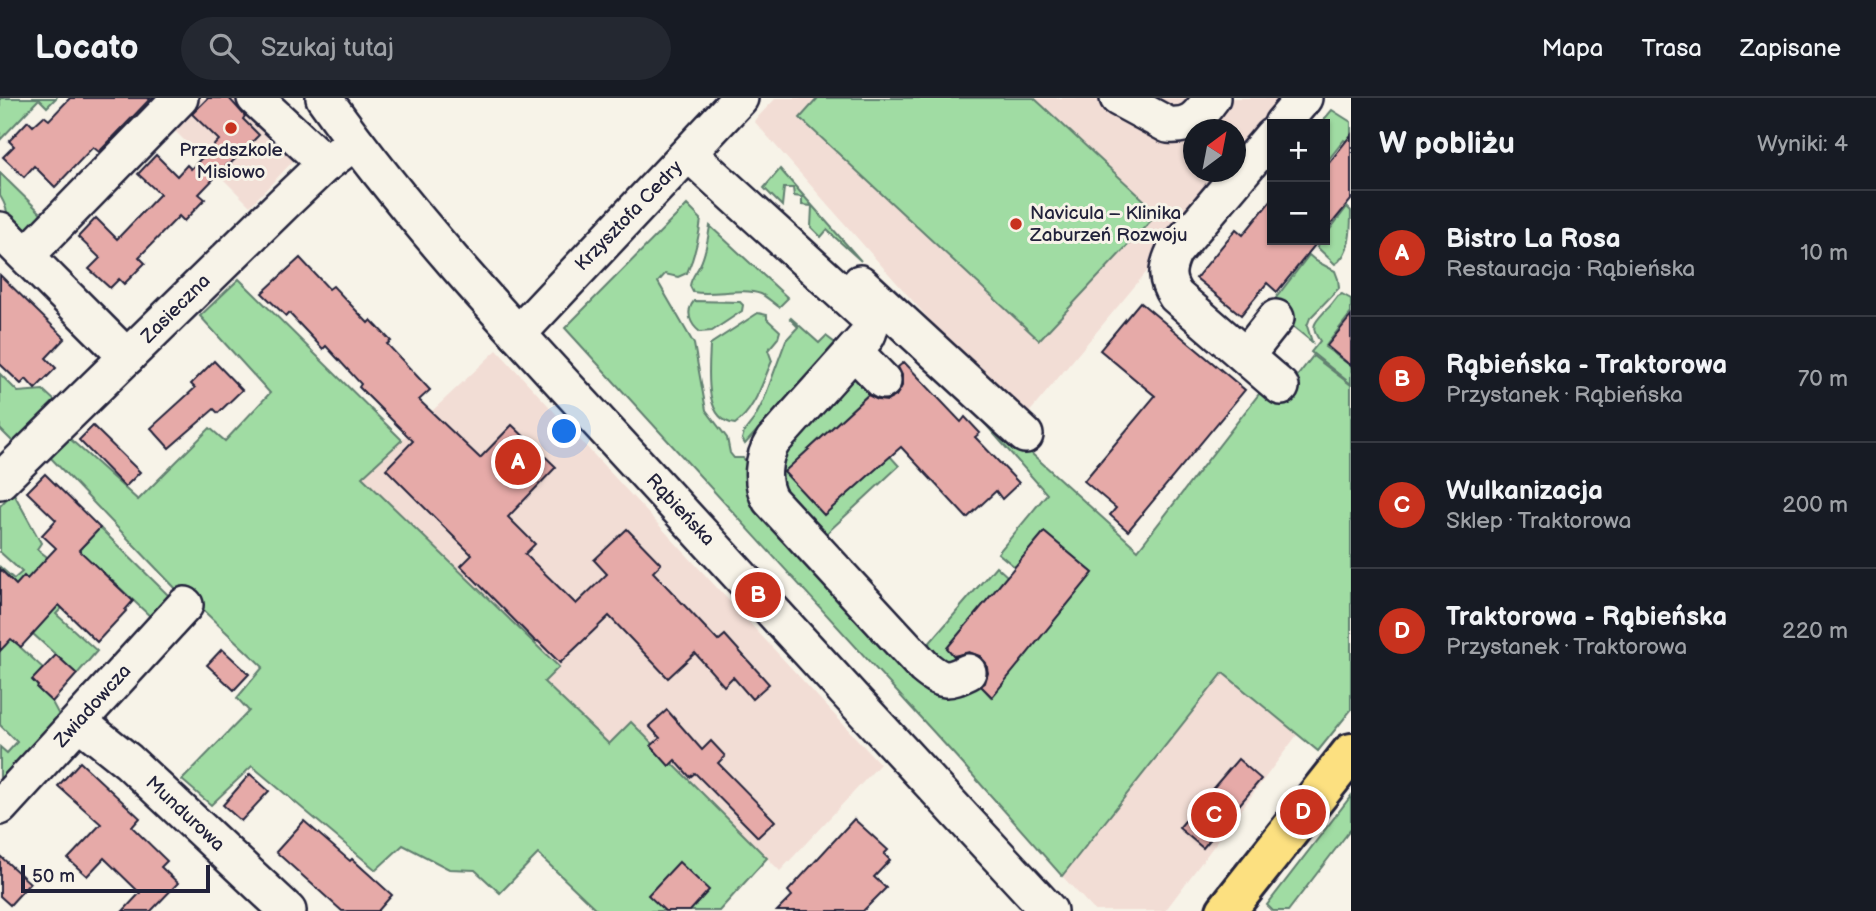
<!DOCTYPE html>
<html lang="pl">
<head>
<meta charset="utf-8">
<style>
	:root { --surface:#171b24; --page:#242831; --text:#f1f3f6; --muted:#9ea1a6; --line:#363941; --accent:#c8321e }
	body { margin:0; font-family:"Balsamiq Sans",sans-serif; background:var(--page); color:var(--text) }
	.controls { position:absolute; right:21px; top:21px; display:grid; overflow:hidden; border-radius:0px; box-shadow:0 2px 5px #0004 }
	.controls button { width:63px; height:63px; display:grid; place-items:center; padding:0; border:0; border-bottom:2px solid var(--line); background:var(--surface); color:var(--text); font:35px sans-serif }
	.compass { position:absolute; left:1183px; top:21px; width:63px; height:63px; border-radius:50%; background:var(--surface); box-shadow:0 2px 5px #0004; rotate:32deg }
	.scale { position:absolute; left:21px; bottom:18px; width:189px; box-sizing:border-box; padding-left:7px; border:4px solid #22223b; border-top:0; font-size:19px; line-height:24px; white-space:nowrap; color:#22223b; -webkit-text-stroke:5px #f7f3e8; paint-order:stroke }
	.you { position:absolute; left:565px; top:334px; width:24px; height:24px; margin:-18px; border:5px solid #fff; border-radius:50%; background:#1a73e8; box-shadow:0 0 0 10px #1a73e833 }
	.badge { display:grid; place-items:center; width:46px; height:46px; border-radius:50%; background:var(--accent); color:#fff; font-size:23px; font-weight:700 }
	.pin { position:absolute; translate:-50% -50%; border:4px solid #fff; box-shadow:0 2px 7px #0006 }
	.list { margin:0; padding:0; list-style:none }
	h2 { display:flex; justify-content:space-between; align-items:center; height:91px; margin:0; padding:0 28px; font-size:30px }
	h2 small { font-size:23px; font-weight:400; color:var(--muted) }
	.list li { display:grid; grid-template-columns:46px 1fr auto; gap:21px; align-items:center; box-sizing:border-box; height:126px; padding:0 28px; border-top:2px solid var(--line) }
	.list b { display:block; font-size:26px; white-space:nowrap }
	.list p { margin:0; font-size:23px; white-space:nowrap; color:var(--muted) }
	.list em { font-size:23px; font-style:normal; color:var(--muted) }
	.icon { flex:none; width:38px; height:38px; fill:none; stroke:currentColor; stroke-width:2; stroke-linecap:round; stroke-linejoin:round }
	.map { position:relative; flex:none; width:1351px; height:813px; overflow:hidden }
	header { display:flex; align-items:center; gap:42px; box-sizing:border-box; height:98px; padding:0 35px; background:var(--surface); border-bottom:2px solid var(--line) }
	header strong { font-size:33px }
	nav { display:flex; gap:38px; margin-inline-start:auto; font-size:24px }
	.search { width:490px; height:63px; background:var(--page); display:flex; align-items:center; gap:18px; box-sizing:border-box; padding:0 24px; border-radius:38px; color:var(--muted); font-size:26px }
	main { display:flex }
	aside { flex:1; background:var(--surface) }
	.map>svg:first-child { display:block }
	.built { fill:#f2ddd5 }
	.green { fill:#a0dca3; stroke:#617f6f; stroke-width:2 }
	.building { fill:#e6aaa8; stroke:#22223b; stroke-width:2 }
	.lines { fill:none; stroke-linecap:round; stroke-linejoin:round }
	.minor-casing { stroke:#22223b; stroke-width:40 }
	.major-casing { stroke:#22223b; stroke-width:44 }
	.minor { stroke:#f7f3e8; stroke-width:35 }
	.major { stroke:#fce080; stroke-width:38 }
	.poi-dot { fill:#c8321e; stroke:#f7f3e8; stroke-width:2.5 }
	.labels { text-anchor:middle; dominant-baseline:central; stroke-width:6; stroke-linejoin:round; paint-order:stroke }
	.poi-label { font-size:19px; fill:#22223b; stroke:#f7f3e8 }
	.street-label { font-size:19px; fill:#22223b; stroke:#f7f3e8 }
</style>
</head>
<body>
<header>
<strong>Locato</strong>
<div class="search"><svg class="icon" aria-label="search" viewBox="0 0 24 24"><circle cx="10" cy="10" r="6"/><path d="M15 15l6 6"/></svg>Szukaj tutaj</div>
<nav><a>Mapa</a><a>Trasa</a><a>Zapisane</a></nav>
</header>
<main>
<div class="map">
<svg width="1351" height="813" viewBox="0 0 1351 813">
	<rect width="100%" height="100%" fill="#f7f3e8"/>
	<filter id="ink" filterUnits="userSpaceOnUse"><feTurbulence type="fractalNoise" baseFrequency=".0143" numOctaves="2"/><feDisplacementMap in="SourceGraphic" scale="14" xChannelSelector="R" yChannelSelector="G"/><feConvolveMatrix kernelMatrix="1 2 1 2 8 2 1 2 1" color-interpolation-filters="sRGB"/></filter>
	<g filter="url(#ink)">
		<g class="built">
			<polygon points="198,0 242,0 299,57 250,108 172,30"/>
			<polygon points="776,0 1291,0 1236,67 1236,32 1194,32 1194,74 1230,74 1028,316 949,244 754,23"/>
			<polygon points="497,252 880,666 780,773 632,624 610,647 544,583 558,569 362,379"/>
			<polygon points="1223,575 1297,637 1165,813 1095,813 1062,778"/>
		</g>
		<g class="green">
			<polygon points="0,0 56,0 47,9 39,1 0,42"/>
			<polygon points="818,0 1034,0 1158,115 1039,242 800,20"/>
			<polygon points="1332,12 1351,24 1351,47 1344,42 1325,66 1325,26 1320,26"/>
			<polygon points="780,71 861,163 827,132 821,139 811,129 812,108 802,107 802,99 794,98 793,90 784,90 782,108 764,90"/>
			<path d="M0,75l42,41 21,-21 -35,37c-25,-5 -17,-19 -28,-34z"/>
			<path d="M687,107l14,14c-2,19 -6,36 -14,54l-9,4 -13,-3 -7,8 36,62 12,66 21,28 3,15 4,5h9l12,12 155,195 64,13 17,19 102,-124 -49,-41 -29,35 -17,-14 49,-59 -75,-85 -80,-82 246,223 128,-165 15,12 32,-41 38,29v325l-33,41 -95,-78 -161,203 -101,-114 -396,-434z"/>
			<path d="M1347,109l4,4c0,18 0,43 -16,53l-18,-17 5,-7h3v-4z"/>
			<path d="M710,128l78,72 -9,9c-6,-4 -12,-10 -18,-13 -20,-7 -47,2 -68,-2l-3,-6c1,-9 6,-13 10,-21 6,-12 8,-26 10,-39z"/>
			<polygon points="1309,157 1316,163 1335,173 1338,181 1339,190 1310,220 1307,228 1312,244 1269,209"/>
			<polygon points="239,181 402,342 362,379 559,569 544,584 609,646 631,624 767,760 719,813 598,813 538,756 500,795 475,772 449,771 403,747 376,772 252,668 211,707 182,682 249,613 237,600 263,569 187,497 169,498 153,521 105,476 67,515 62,510 56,516 97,553 77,576 33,536 20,549 43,570 33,583 38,588 37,590 52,604 60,619 0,682 0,649 7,655 17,644 0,627 0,549 2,546 5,548 9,543 11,490 14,485 0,471 0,469 14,481 22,474 0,454 0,408 13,394 41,445 37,451 51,462 70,462 100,430 169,498 177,492 49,358 69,340 138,402 210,330 225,343 270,295 200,218"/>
			<path d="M1342,196l9,5v14l-26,34 26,19v18l-40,-32 9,-11c-11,-15 -5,-19 6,-31 5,-4 8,-9 12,-14z"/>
			<path d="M694,203l46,1 3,3 -1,6 -30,20 -12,1c-10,-8 -15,-20 -6,-31z"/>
			<path d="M758,215l9,2v4l13,12 -2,7 -10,12 4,11c-10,22 -17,49 -37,63 -32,-4 -26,-54 -25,-78l2,-3z"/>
			<polygon points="791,220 819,245 826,238 835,245 745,346 742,341 744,334 754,321 763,304 786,242 798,229 790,221"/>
			<polygon points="853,269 874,291 784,374 890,358 899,368 827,435 823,437 781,397 780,352"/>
			<polygon points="0,276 18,294 43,292 55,303 14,345 0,331"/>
			<polygon points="996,468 1007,478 947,550 957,561 949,567 926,549"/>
			<polygon points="1351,698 1351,731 1288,813 1273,813 1267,807"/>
		</g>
		<g class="building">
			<polygon points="70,0 151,0 99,54 93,49 55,89 34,68 24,79 3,59 14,48 9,43 28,23 33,28 44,18 49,22"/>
			<polygon points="208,0 229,0 245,18 243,21 259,37 229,67 228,66 199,96 205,101 184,123 179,118 139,159 145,165 124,186 119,181 110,190 89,171 100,160 78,139 96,120 117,141 160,96 138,76 156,57 177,78 187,67 191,71 219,42 192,16"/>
			<polygon points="1351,37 1351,102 1325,134 1325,70"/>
			<polygon points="1272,101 1272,142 1319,142 1277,194 1267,185 1241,217 1196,180 1236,131 1243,137"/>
			<polygon points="300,160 329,191 333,188 368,225 371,222 391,243 387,246 430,292 419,302 480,360 512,327 556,369 508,419 535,446 525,456 576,506 607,476 594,462 627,431 661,466 653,474 718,543 725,537 769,586 752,601 733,579 724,588 695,555 668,580 609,518 560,565 538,543 536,544 461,468 472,457 386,371 413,343 359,289 361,286 326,248 323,251 289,215 286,218 262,195"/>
			<polygon points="0,177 65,240 46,260 56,270 35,291 26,281 21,286 0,266"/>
			<polygon points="1140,204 1245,292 1128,433 1110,417 1116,410 1084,383 1155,298 1100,252"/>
			<polygon points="1351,218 1351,268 1327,248"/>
			<polygon points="214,263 242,292 218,315 214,311 169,350 151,330 195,290 191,286"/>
			<polygon points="904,264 961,324 965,319 980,335 975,339 1019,385 1002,401 996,393 967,420 901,349 824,417 784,374 868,297 878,302 887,303 896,298 902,288 902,277 898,269"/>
			<polygon points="93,328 140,374 125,389 79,342"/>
			<polygon points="45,376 100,430 79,452 133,503 125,512 126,513 97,544 59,507 21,549 11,541 0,553 0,471 16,487 24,478 27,481 56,450 42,437 56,422 27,394"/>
			<polygon points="1044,434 1093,475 992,599 981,588 985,585 988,575 986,565 980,558 969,554 954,558 947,550"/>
			<polygon points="222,551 249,576 234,592 207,567"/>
			<polygon points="56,557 77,576 52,604 37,590 38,588 32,582"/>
			<polygon points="667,612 702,652 711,643 725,658 718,665 775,723 758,739 695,675 690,679 675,662 669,668 651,648 660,640 649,628"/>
			<polygon points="1238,661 1261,681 1203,750 1179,730"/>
			<polygon points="80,664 140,720 132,729 167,763 161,769 178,785 151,813 123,813 140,795 104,760 87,778 68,761 101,726 58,688"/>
			<polygon points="250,676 269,693 241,723 223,707"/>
			<polygon points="854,721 888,752 884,756 890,762 874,779 886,790 863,813 777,813 792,798 788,793"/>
			<polygon points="304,723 350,763 352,761 392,797 378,813 342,813 276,754"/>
			<polygon points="0,758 30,785 10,807 0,798"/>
			<polygon points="679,764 709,792 690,813 665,813 648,797"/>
		</g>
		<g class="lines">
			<g class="minor-casing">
				<g id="minor">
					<polyline points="255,0 326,66"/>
					<path d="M324,0c94,133 207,250 317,370 136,148 271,296 408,443"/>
					<path d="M1118,0l50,27c25,2 30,-9 44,-27"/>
					<polyline points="1282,26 1304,0"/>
					<path d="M1272,38l-98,116c-8,17 -9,28 2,44l105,91"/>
					<path d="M689,56l177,161c6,7 5,13 1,21l-94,105c-11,17 -13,42 -3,59l154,167c18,15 23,15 44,5"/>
					<polyline points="0,132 127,259"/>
					<polyline points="27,157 180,0"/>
					<polyline points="860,185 1025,337"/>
					<polyline points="518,236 740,0"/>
					<polyline points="854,253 883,283"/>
					<polyline points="1246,258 1276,220"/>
					<polyline points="0,383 283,106 323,68 355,44"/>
					<polyline points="79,624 128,663 288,813"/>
					<polyline points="0,709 185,507"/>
				</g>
			</g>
			<g class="major-casing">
				<polyline id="major" points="1226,813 1351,655"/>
			</g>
			<use href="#minor" class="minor"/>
			<use href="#major" class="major"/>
		</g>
	</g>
	<g class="poi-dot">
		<circle cx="231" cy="30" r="7"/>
		<circle cx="1016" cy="126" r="7"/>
	</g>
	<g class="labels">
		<g class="poi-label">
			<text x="231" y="52">Przedszkole<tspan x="231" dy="22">Misiowo</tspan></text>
			<text x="1030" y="115" text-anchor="start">Navicula – Klinika<tspan x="1030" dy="22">Zaburzeń Rozwoju</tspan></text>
		</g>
		<g class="street-label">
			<text transform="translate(629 118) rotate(-46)">Krzysztofa Cedry</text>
			<text transform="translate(176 211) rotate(-45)">Zasieczna</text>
			<text transform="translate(680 412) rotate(47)">Rąbieńska</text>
			<text transform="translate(93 608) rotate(-48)">Zwiadowcza</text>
			<text transform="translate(185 716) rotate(43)">Mundurowa</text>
		</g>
	</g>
</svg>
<div class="controls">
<button>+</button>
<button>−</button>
</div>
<svg class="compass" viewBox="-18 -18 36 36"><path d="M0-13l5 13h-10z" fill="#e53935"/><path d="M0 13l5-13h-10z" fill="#9ea1a6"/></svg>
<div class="scale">50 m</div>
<div class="you"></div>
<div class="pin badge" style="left:518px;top:364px">A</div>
<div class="pin badge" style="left:758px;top:497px">B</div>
<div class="pin badge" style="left:1214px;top:717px">C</div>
<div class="pin badge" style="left:1303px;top:714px">D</div>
</div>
<aside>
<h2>W pobliżu<small>Wyniki: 4</small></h2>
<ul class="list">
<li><span class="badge">A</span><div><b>Bistro La Rosa</b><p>Restauracja · Rąbieńska</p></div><em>10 m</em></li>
<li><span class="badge">B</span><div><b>Rąbieńska - Traktorowa</b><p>Przystanek · Rąbieńska</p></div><em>70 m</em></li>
<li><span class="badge">C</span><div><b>Wulkanizacja</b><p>Sklep · Traktorowa</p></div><em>200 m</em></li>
<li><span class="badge">D</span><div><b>Traktorowa - Rąbieńska</b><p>Przystanek · Traktorowa</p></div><em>220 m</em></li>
</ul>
</aside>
</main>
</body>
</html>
